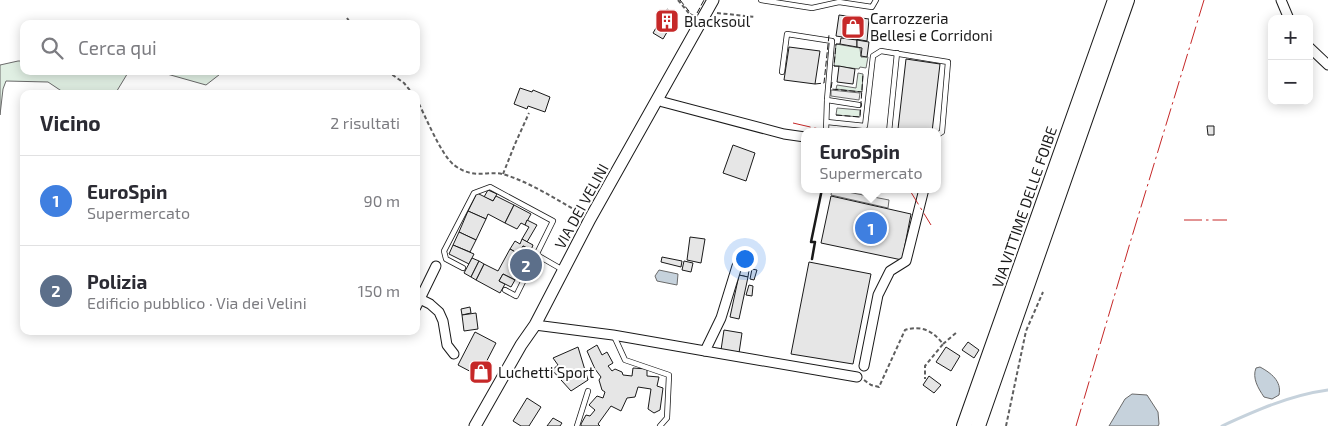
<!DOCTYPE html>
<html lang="it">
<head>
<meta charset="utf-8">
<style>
	:root { --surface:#fff; --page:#f2f2f3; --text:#2b2b33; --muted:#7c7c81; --line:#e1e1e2; --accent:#b45309 }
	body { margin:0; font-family:"Exo 2",sans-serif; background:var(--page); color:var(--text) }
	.controls { position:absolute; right:15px; top:15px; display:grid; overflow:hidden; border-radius:10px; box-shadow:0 2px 12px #0003 }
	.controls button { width:45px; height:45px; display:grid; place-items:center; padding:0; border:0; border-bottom:1px solid var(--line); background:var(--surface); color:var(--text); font:25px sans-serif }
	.you { position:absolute; left:744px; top:258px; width:18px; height:18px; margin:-12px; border:4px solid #fff; border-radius:50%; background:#1a73e8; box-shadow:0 0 0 8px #1a73e833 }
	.badge { display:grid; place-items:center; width:32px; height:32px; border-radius:50%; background:var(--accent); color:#fff; font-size:16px; font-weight:700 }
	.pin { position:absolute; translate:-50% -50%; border:2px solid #fff; box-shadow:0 1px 5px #0006 }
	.popup { position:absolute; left:801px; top:128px; width:140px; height:65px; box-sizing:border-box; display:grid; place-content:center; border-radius:10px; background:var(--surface); filter:drop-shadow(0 1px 4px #0005); font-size:16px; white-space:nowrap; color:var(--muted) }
	.popup b { font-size:19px; color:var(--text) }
	.popup::after { content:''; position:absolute; left:50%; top:100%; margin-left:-10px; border:10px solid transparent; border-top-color:var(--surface) }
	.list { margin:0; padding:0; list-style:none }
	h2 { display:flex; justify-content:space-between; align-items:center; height:65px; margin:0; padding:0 20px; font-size:21px }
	h2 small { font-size:16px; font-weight:400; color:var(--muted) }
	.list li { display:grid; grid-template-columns:32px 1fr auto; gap:15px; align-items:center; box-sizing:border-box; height:90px; padding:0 20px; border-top:1px solid var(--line) }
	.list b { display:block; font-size:19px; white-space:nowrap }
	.list p { margin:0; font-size:16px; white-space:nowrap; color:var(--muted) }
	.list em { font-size:16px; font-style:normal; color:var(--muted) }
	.icon { flex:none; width:28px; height:28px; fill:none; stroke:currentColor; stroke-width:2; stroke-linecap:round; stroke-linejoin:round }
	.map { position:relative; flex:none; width:1328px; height:426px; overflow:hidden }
	.search { position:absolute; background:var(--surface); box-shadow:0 2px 12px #0003; left:20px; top:20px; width:400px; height:55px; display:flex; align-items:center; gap:12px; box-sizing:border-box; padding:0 18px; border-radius:10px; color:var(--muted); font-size:19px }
	.panel { position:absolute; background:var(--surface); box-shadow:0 2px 12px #0003; left:20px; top:90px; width:400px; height:245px; border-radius:10px }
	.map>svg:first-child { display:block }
	.green { fill:#e0efe3; stroke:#6a6a6a }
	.parking { fill:#ededed; stroke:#6a6a6a }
	.water { fill:#c6d2dc; stroke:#6a6a6a }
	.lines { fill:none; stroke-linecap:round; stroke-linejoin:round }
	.stream { stroke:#c6d2dc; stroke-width:3 }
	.building { fill:#e6e6e6; stroke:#1a1a1a }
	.service-casing { stroke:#1a1a1a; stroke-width:6 }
	.minor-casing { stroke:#1a1a1a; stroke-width:11 }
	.tertiary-casing { stroke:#1a1a1a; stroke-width:13 }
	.primary-casing { stroke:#1a1a1a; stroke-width:16 }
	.path { stroke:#5f5f5f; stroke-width:2; stroke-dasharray:4 2.5; stroke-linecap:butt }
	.service { stroke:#fff; stroke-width:4.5 }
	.minor { stroke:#fff; stroke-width:9 }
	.tertiary { stroke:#fff; stroke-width:11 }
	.primary { stroke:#fff; stroke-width:14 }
	.fence { stroke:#1a1a1a; stroke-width:1; stroke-dasharray:6 2.5; stroke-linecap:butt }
	.wall { stroke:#1a1a1a; stroke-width:2.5 }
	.power { stroke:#c62828; stroke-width:1; stroke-dasharray:18 4 2.5 4; stroke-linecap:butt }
	.labels { text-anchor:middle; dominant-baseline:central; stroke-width:4; stroke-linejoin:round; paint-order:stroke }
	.poi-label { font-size:15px; fill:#1a1a1a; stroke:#fff; text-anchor:start }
	.street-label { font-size:15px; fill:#1a1a1a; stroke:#fff }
</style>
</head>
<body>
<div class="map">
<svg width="1328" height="426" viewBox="0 0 1328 426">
	<rect width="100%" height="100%" fill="#fff"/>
	<g class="green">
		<polygon points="836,44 860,48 861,57 868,57 866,68 860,67 859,69 834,66"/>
		<polygon points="18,61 24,61 24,71 129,71 115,94 66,94 48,82 6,81 3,89 0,115 0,65"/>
		<polygon points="161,71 224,71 206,85 167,74"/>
		<polygon points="858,73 863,74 862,92 836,89 837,85 856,88"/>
		<polygon points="837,108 860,110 860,117 836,115"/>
	</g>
	<g class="parking">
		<polygon points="831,90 860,93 859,100 831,96"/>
		<polygon points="832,189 889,200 888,208 831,195"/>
	</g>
	<g class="water">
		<polygon points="659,270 678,274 677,285 657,281 655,276"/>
		<path d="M1260,367c11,6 22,14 19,28l-7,4 -8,-2c-6,-9 -12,-19 -8,-29z"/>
		<polygon points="1132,394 1147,395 1158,412 1159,424 1158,426 1109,426 1125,399"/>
	</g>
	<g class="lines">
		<path class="stream" d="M1222,426c35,-16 69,-31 106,-36"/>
	</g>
	<g class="building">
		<polygon points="667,9 677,15 663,39 653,33"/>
		<polygon points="839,15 869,19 867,41 836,36"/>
		<polygon points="841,38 857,40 857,47 840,44"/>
		<polygon points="857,40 869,42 867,57 861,56 862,48 857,47"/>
		<polygon points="789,47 820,51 815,84 784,80"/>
		<polygon points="906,59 940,64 932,132 898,129"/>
		<polygon points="839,66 855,69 853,84 837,82"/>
		<polygon points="520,88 532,92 533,90 550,97 545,112 528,106 527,109 514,104"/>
		<polygon points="1207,126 1214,126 1214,135 1208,135"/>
		<polygon points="733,145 755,153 746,181 723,173"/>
		<polygon points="488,190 497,194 493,201 484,197"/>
		<polygon points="477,193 493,201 496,196 514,205 505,223 488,214 486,219 468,211"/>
		<polygon points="831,196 911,214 902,260 821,243"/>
		<polygon points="514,205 531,214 525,225 521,223 517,229 505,223"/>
		<polygon points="468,211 486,219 476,240 459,232"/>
		<polygon points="527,220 537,225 527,242 522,239 529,227 525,225"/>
		<polygon points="459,232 476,240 470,252 453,245"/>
		<polygon points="690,237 705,239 701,263 687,260"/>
		<polygon points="522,239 533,245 531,250 523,246 519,254 510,249 515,241 520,244"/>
		<polygon points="453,245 474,254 469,264 449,254"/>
		<polygon points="523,246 531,250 515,280 503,274 499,281 505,284 500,293 476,280 484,264 498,271 510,249 519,254"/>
		<polygon points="662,257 682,261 681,267 661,262"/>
		<polygon points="472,258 479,261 471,277 464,273"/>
		<polygon points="479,261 484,264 476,280 471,277"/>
		<polygon points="684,261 693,263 691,272 682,270"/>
		<polygon points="809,262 871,274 853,364 791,354"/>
		<polygon points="740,268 749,270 748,277 739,275"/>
		<polygon points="752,269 757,270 754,280 750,279"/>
		<polygon points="503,274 515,280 511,287 499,281"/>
		<polygon points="739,275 748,277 739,319 730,317"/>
		<polygon points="749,285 753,286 752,296 746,295"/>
		<polygon points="470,307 471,313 462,315 461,309"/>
		<polygon points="476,313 478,329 464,331 462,315"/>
		<polygon points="724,330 742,333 739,353 721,350"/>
		<polygon points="475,332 496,343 479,376 458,365"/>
		<polygon points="968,342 979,350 974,358 962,350"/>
		<polygon points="597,345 602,355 607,352 613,363 608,366 612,371 615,369 622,372 623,375 632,376 633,368 647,369 647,376 659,377 657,386 663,388 660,410 654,413 648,409 651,389 638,387 635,397 627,398 621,411 611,406 598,424 600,426 581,426 581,424 586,415 590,416 595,410 589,405 597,396 603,398 605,392 602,390 599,380 601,377 595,369 587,351"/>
		<polygon points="578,347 588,380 571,391 552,370 558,365 553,358"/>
		<polygon points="946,347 960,356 951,371 936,362"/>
		<polygon points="929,376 941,385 934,393 923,385"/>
		<polygon points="527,398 541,407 529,426 521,426 513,421"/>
		<polygon points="553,418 562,423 560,426 547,426"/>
	</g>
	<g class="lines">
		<g class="service-casing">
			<g id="service">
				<polyline points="761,0 812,8 839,2 872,7 876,0"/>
				<polyline points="782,72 787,34 832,41 827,100 826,132"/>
				<polyline points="827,100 859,105"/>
				<polyline points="827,122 865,126 873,56 881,51 948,62 942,132 937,135"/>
				<polyline points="889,132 897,53"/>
				<polyline points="537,255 563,270"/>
				<polyline points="463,268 446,259 444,251 474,193 490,187 553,221 516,296 505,290"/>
				<polyline points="614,336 625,360 669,375 667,418 660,426"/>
				<polyline points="577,426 588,391"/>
			</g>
		</g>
		<g class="minor-casing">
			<g id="minor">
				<polyline points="1281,0 1289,19"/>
				<polyline points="1309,47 1328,65"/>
				<polyline points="657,99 663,102 784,134 805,137"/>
				<polyline points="420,299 430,304 439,312 443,321 447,345 454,354"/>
				<polyline points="416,307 436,266"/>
				<polyline points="535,325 613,335 705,351 721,318 737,266"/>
				<polyline points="705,351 857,377"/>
				<polyline points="864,366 878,295 890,271 906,261 924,189"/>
			</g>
		</g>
		<g class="tertiary-casing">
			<polyline id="tertiary" points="475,426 521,345 535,325 590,219 713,0"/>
		</g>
		<g class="primary-casing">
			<g id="primary">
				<polyline points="964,426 1115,0"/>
				<polyline points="978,426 1127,0"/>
			</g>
		</g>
		<g class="path">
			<polyline points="678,0 692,17"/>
			<polyline points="717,13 755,17"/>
			<polyline points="347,18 351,24"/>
			<polyline points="387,71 404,83 413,94"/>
			<path d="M416,98c9,17 25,57 38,67 21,16 34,4 52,10 27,9 51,25 76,39"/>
			<polyline points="503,174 515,144 529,113"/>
			<polyline points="943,344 957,332"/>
			<path d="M864,380l7,5 8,2 26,-57c17,-5 28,1 38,14l-18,22v13"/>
			<polyline points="1006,426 1026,331 1043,292"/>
		</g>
		<use href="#service" class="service"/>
		<use href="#minor" class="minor"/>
		<use href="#tertiary" class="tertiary"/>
		<use href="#primary" class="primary"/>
		<g class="fence">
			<polyline points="680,0 692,15 696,15 704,0"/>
			<polyline points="839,66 834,66 836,44 840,44"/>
			<polyline points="832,82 831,89 862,92"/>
			<polyline points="815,84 824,83 829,35"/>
			<polyline points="836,115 860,117 863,74"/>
		</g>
		<polyline class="wall" points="812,259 815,242 811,242 822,189"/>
		<g class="power">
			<polyline points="793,123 832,132"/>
			<polyline points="909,189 931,225"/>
			<polyline points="1184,220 1227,220"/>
			<polyline points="1076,426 1130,243 1204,0"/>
		</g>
	</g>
	<defs>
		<g id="building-square" transform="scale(1.25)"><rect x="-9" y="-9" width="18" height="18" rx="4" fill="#c62828" stroke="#fff"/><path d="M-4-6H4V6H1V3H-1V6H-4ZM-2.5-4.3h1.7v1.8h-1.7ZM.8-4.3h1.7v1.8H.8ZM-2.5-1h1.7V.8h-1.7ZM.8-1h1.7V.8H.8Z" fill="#fff"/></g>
		<g id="shop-square" transform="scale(1.25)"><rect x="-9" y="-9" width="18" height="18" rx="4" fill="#c62828" stroke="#fff"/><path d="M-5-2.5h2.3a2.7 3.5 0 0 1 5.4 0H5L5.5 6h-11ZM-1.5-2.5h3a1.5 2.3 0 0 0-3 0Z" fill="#fff"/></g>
	</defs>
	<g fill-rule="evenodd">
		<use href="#building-square" x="667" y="21"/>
		<use href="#shop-square" x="853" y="27"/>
		<use href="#shop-square" x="481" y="372"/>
	</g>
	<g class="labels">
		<g class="poi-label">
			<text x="870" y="18">Carrozzeria<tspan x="870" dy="17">Bellesi e Corridoni</tspan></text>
			<text x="684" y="21">Blacksoul</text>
			<text x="498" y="372">Luchetti Sport</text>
		</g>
		<g class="street-label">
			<text transform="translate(581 206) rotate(-61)">VIA DEI VELINI</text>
			<text transform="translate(1024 207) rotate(-71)">VIA VITTIME DELLE FOIBE</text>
		</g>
	</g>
</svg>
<div class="controls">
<button>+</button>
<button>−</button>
</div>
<div class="you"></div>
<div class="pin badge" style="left:871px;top:228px;background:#3f7fe0">1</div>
<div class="popup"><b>EuroSpin</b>Supermercato</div>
<div class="pin badge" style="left:526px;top:265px;background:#5c6f8a">2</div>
<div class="search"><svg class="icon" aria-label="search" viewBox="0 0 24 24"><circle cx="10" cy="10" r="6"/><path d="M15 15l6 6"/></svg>Cerca qui</div>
<section class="panel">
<h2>Vicino<small>2 risultati</small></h2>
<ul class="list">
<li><span class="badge" style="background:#3f7fe0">1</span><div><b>EuroSpin</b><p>Supermercato</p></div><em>90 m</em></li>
<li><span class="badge" style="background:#5c6f8a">2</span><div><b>Polizia</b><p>Edificio pubblico · Via dei Velini</p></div><em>150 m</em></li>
</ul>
</section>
</div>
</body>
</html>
